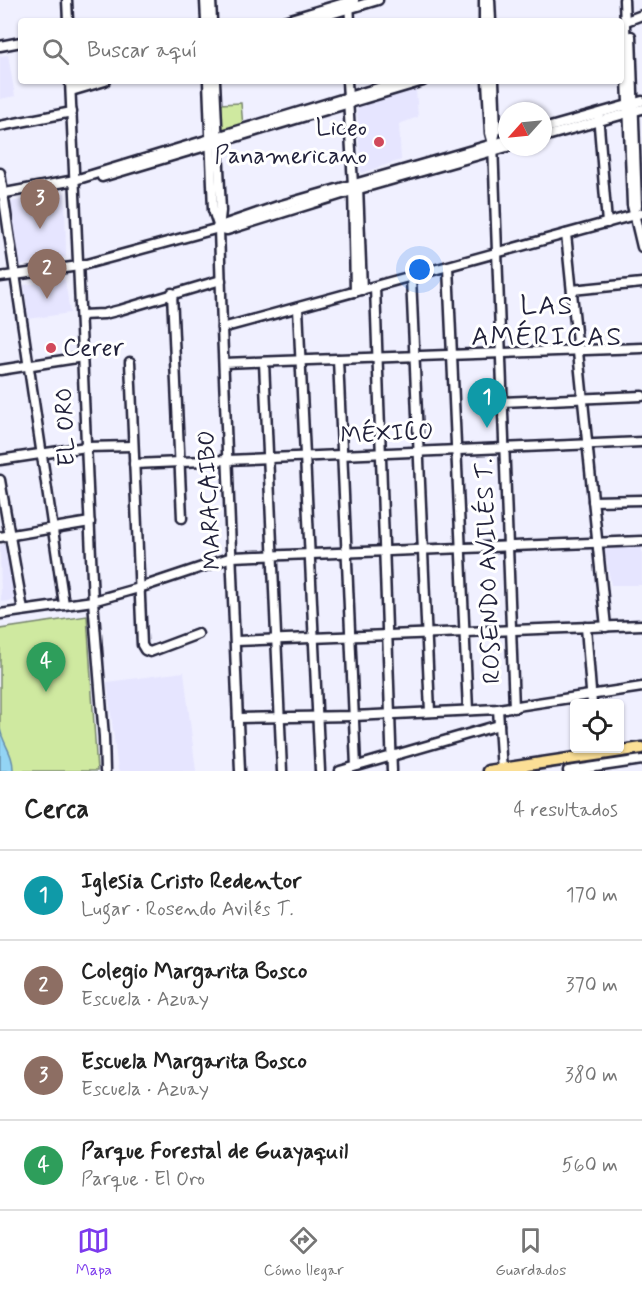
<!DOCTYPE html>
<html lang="es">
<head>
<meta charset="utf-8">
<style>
	:root { --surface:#fff; --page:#f6f6f6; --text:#222; --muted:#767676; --line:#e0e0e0; --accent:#7c3aed }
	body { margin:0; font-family:Mynerve,sans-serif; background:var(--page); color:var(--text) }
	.controls { position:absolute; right:18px; bottom:18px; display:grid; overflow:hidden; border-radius:6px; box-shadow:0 2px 4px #0004 }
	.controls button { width:54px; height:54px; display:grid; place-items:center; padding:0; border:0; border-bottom:2px solid var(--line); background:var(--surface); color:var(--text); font:30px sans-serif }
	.compass { position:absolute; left:498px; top:102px; width:54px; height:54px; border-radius:50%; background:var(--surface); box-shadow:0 2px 4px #0004; rotate:243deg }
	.you { position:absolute; left:420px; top:270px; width:21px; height:21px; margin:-15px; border:4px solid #fff; border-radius:50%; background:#1a73e8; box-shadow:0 0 0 9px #1a73e833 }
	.badge { display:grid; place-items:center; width:39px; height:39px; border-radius:50%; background:var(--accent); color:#fff; font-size:20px; font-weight:700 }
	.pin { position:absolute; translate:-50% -50px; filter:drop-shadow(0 2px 3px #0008) }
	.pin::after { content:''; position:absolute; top:32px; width:21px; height:18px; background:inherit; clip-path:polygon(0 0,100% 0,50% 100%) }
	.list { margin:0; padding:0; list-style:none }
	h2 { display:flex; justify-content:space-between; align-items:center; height:78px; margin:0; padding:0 24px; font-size:26px }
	h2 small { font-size:20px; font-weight:400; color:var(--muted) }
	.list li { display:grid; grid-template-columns:39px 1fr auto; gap:18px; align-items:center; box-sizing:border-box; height:90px; padding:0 24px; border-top:2px solid var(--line) }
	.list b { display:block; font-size:22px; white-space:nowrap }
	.list p { margin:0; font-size:20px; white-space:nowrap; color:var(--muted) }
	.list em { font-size:20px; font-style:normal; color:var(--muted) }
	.icon { flex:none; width:33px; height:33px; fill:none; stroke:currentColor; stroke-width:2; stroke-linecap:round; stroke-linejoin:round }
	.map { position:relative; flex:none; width:642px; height:771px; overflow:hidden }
	.search { position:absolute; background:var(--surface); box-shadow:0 2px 4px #0004; left:18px; right:18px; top:18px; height:66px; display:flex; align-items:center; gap:15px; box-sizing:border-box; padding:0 21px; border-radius:6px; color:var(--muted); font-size:22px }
	.sheet { height:438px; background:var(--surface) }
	nav { display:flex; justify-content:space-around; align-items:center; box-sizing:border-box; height:84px; border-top:2px solid var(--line); background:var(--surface); font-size:16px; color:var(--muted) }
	nav a { display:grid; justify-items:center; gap:3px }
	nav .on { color:var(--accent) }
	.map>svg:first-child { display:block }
	.built { fill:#e6e5ff }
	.green { fill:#cfe9a0; stroke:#78866e; stroke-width:1.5 }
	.water { fill:#93d4f4; stroke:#668daa; stroke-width:1.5 }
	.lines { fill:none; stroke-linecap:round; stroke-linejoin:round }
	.minor-casing { stroke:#22223b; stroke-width:13 }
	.major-casing { stroke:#22223b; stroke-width:15 }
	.minor { stroke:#fff; stroke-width:8 }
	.major { stroke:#fbdf96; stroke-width:10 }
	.poi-dot { fill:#d1495b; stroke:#fff; stroke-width:2 }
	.labels { text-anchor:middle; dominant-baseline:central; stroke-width:6; stroke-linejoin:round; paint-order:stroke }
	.poi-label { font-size:24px; fill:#22223b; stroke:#fff; text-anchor:end }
	.street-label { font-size:24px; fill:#22223b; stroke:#fff }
	.quarter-label { font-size:27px; letter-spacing:1.5px; fill:#22223b; stroke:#fff }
</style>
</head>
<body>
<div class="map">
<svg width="642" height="771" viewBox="0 0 642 771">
	<rect width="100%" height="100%" fill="#f0f0ff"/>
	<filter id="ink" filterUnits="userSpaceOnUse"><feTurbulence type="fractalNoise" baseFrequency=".0167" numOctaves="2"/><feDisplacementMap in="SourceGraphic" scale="12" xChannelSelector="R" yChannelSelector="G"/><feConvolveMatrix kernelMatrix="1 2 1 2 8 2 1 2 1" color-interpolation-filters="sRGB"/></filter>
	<g filter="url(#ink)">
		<g class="built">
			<polygon points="8,55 15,96 0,99 0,56"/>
			<polygon points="416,89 418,117 399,124 401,160 361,173 357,107"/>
			<polygon points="65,193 66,257 19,266 10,202"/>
			<polygon points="65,280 70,313 28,319 24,285"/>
			<polygon points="10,542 19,600 1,602 0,545"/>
			<polygon points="642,545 642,585 611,585 604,547"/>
			<polygon points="184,672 196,771 118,771 107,682"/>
		</g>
		<g class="green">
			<polygon points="241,103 243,127 222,132 219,104"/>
			<polygon points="87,616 97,771 0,771 0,629"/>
		</g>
		<path class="water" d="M0,728c2,15 14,26 13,43h-13z"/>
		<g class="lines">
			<g class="minor-casing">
				<g id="minor">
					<polyline points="67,0 68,21"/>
					<polyline points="205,0 206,21"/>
					<polyline points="211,0 212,21"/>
					<polyline points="484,0 484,21"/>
					<polyline points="490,0 491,21"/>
					<polyline points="624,0 632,205 642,247"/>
					<polyline points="349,3 350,21"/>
					<polyline points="284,21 354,0"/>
					<polyline points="307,21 378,0"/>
					<polyline points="621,23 642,15"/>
					<polyline points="631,36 637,206"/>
					<polyline points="0,46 21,42"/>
					<polyline points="70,81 93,601 104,737 105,771"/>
					<polyline points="208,81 213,210 218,225"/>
					<polyline points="215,81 221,211 219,228 222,328 240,771"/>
					<polyline points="347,81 353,185 355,292"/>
					<polyline points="487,81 490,133 493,144 514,708"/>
					<polyline points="71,85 85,81"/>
					<polyline points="71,91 105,81"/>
					<polyline points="598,114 607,223"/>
					<polyline points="0,126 72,112"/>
					<polyline points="543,129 642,101"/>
					<polyline points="543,137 642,109"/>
					<polyline points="493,143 496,131 494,81"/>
					<polyline points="0,173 64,604"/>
					<polyline points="102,177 423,81"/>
					<polyline points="358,186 362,290"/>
					<polyline points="0,194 75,180 401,81"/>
					<polyline points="219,228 227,230 352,191 507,147"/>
					<polyline points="566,234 606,627"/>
					<polyline points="448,267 468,710"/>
					<polyline points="0,277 79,266 219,228 226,224 278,206 507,140"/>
					<polyline points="411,277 430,712"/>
					<polyline points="375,287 392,771"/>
					<polyline points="572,290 642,283"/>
					<polyline points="172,293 182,518"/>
					<polyline points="298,308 320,771"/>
					<polyline points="81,315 104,314 120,310 221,280"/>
					<polyline points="222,328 642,213"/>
					<polyline points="338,359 356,766"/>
					<polyline points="130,362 142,645 145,650 150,652 198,634"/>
					<polyline points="264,362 282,771"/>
					<polyline points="224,363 642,348"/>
					<polyline points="0,370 83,357"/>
					<polyline points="502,402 642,396"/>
					<polyline points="0,460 86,447 133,446"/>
					<polyline points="134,464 642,442"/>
					<polyline points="0,480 23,610"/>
					<polyline points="593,501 642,500"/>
					<polyline points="0,537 90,522"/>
					<polyline points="0,614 93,601 139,588 232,557 642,541"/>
					<polyline points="586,627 592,704"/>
					<polyline points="236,641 642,625"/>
					<polyline points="498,709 502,771"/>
					<polyline points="238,718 354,716 498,709 642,687"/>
					<polyline points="340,771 499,725"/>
					<polyline points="568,771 642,760"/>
				</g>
			</g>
			<g class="major-casing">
				<polyline id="major" points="488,771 642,748"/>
			</g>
			<use href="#minor" class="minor"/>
			<use href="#major" class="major"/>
		</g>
	</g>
	<g class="poi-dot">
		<circle cx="379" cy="142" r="6"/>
		<circle cx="51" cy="348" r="6"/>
	</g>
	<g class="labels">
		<g class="poi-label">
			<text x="367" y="128">Liceo<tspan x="367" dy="28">Panamericano</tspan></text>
			<text x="63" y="348" text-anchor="start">Cerer</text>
		</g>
		<g class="street-label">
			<text transform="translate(66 427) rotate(-92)">EL ORO</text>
			<text transform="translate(387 434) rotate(-3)">MÉXICO</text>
			<text transform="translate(210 500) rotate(-93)">MARACAIBO</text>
			<text transform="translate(489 571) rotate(-92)">ROSENDO AVILÉS T.</text>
		</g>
		<g class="quarter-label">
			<text x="547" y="306">LAS<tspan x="547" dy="31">AMÉRICAS</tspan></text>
		</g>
	</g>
</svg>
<div class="controls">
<button><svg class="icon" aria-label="locate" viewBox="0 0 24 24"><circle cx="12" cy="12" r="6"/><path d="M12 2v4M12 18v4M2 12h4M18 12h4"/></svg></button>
</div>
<svg class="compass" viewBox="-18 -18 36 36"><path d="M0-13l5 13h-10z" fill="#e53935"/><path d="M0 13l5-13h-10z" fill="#767676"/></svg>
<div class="you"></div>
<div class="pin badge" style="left:487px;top:428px;background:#0f9aa8">1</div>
<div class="pin badge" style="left:47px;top:299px;background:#8d6e63">2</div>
<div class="pin badge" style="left:40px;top:229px;background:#8d6e63">3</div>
<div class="pin badge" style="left:46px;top:692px;background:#2e9e5b">4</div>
<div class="search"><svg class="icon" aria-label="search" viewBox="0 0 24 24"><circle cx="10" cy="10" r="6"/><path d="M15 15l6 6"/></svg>Buscar aquí</div>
</div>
<section class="sheet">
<h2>Cerca<small>4 resultados</small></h2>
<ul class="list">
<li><span class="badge" style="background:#0f9aa8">1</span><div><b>Iglesia Cristo Redentor</b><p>Lugar · Rosendo Avilés T.</p></div><em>170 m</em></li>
<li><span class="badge" style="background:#8d6e63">2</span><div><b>Colegio Margarita Bosco</b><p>Escuela · Azuay</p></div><em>370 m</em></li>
<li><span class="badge" style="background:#8d6e63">3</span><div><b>Escuela Margarita Bosco</b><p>Escuela · Azuay</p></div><em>380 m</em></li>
<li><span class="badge" style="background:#2e9e5b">4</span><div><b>Parque Forestal de Guayaquil</b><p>Parque · El Oro</p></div><em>560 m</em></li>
</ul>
</section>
<nav>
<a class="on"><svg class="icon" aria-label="map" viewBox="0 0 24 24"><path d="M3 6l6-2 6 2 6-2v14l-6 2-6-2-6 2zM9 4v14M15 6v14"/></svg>Mapa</a>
<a><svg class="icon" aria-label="directions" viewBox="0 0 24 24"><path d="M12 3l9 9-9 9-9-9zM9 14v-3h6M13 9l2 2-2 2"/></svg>Cómo llegar</a>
<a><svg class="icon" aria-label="saved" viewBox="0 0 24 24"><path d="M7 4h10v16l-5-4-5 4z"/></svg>Guardados</a>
</nav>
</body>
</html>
